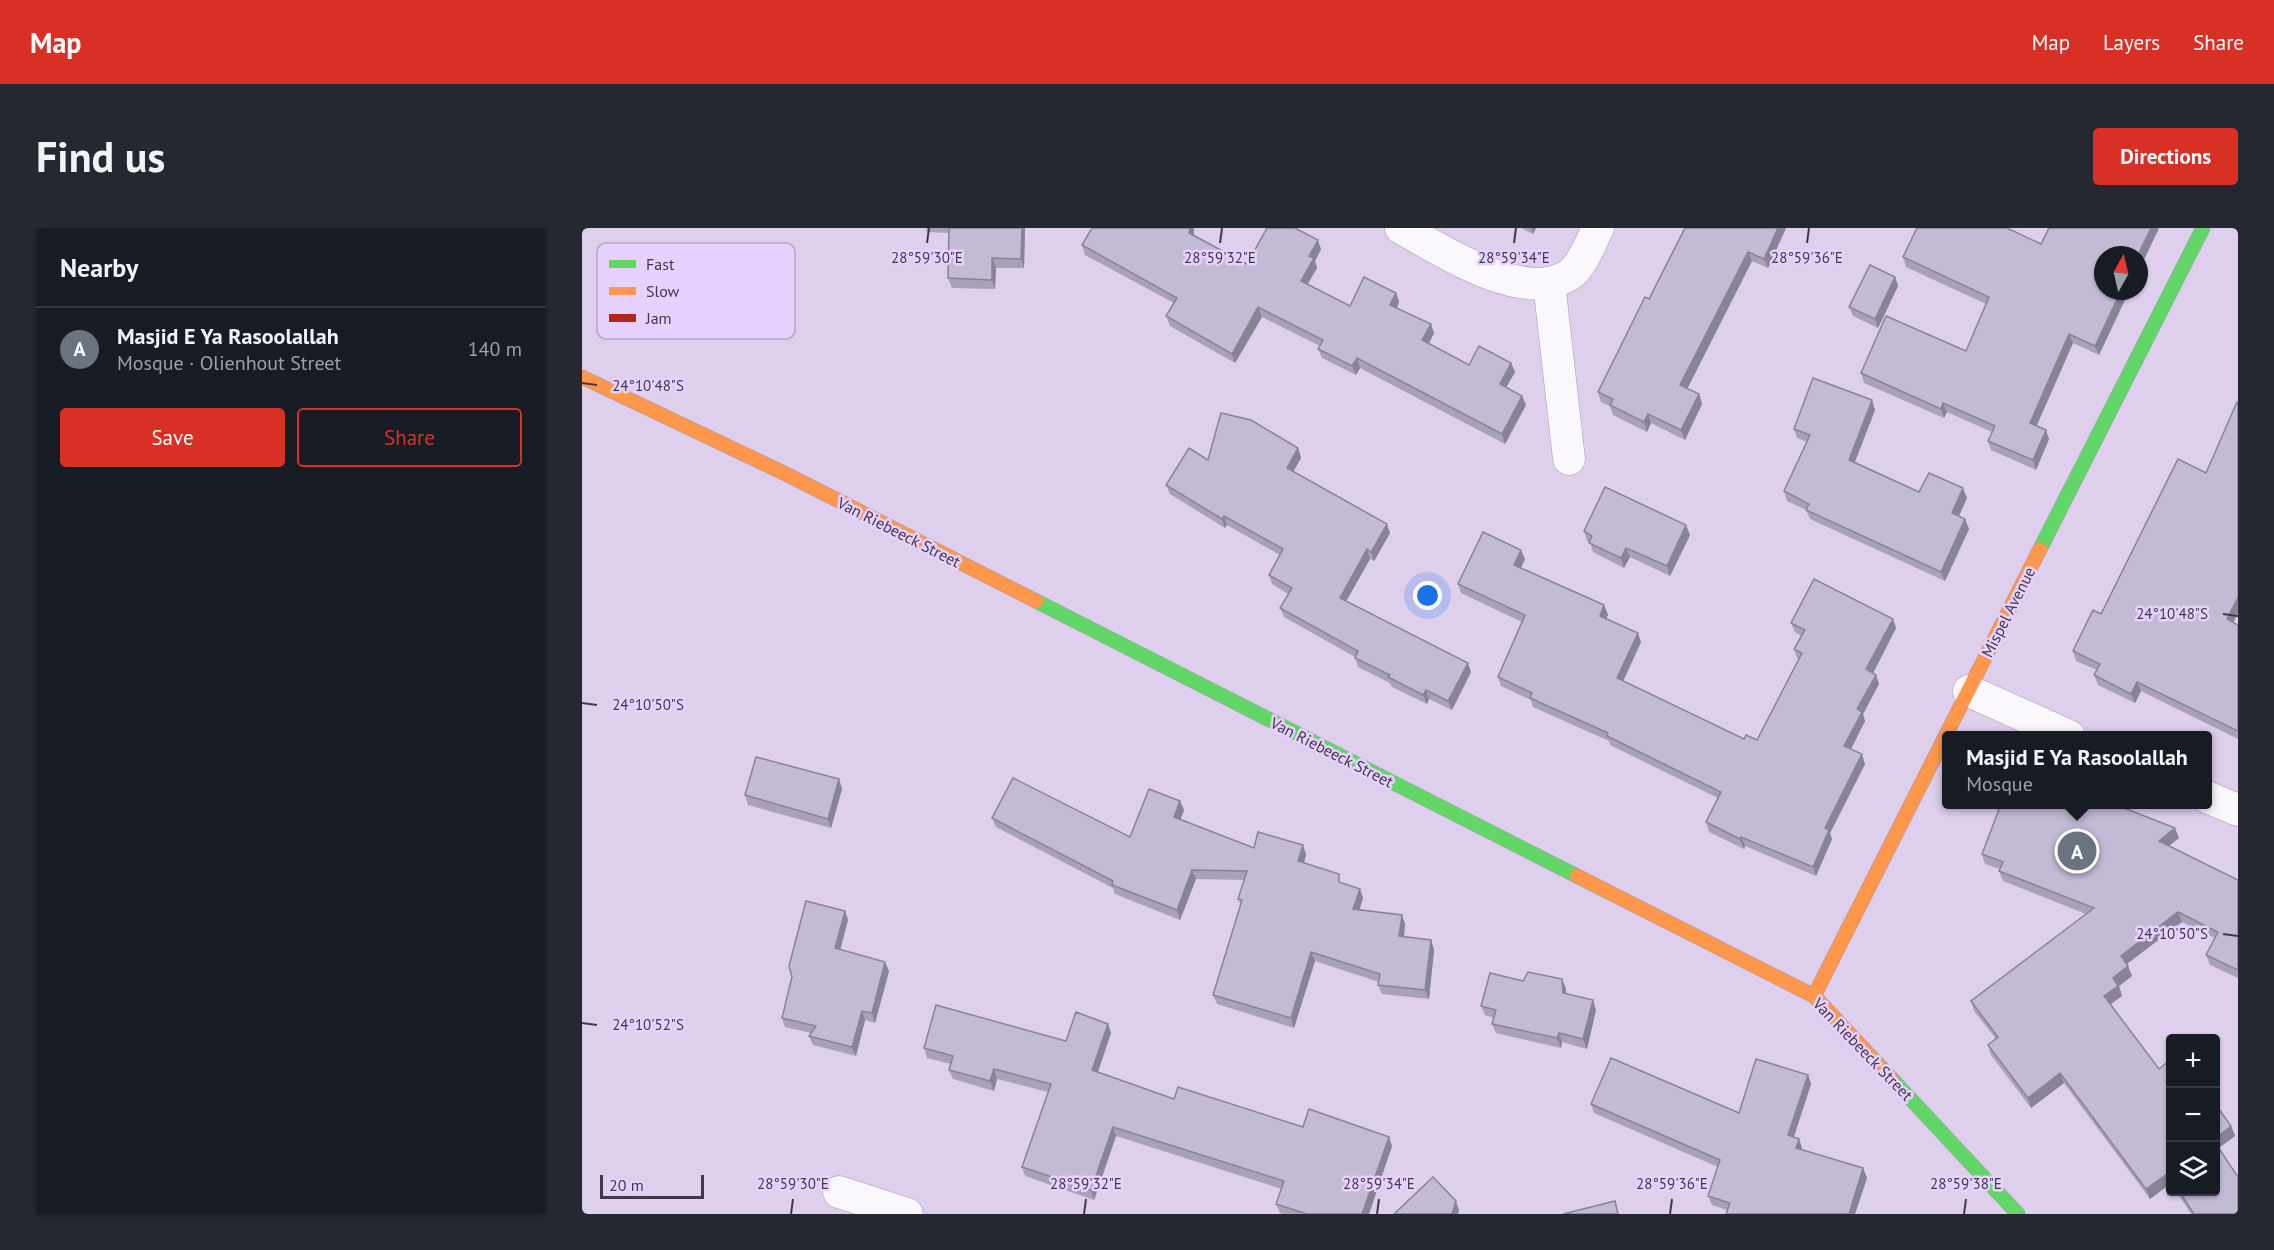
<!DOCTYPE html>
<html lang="en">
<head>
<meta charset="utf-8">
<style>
	:root { --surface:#171b24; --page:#242831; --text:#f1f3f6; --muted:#9ea1a6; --line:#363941; --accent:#d93025 }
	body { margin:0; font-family:"PT Sans",sans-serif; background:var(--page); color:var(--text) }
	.controls { position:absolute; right:18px; bottom:18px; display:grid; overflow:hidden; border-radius:6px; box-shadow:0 2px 4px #0004 }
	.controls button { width:54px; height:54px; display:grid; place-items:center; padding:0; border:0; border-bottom:2px solid var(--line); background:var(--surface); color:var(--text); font:30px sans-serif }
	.compass { position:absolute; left:1512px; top:18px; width:54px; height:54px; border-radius:50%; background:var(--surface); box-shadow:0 2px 4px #0004; rotate:8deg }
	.scale { position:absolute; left:18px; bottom:15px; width:104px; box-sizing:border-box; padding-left:6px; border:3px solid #42374d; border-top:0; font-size:16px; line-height:21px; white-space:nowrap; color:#42374d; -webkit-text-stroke:4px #e7d2ff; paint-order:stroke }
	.you { position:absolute; left:846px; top:368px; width:21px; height:21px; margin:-15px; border:4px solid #fff; border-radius:50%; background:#1a73e8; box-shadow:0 0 0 9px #1a73e833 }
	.badge { display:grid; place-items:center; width:39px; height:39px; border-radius:50%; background:var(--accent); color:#fff; font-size:20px; font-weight:700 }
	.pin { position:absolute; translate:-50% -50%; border:3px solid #fff; box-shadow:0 2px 6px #0006 }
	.popup { position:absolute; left:1360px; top:503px; width:270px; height:78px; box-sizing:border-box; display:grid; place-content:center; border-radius:6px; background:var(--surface); filter:drop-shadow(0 2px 4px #0005); font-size:20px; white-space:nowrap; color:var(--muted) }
	.popup b { font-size:22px; color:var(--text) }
	.popup::after { content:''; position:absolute; left:50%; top:100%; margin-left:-12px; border:12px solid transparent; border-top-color:var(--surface) }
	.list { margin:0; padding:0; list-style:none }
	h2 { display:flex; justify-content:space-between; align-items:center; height:78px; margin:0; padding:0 24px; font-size:26px }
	h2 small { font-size:20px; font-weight:400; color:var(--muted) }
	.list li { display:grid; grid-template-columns:39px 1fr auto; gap:18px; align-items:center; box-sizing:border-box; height:84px; padding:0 24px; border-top:2px solid var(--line) }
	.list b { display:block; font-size:22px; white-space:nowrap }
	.list p { margin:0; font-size:20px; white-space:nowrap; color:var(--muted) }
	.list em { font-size:20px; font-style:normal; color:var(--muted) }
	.actions { display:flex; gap:12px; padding:18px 24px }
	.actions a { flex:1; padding:14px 0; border:2px solid var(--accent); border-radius:6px; text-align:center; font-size:21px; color:var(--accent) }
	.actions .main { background:var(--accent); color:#fff }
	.icon { flex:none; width:33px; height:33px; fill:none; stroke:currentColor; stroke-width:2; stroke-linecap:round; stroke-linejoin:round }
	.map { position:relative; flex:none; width:1656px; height:986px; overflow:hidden; border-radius:6px }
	header { display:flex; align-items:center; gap:36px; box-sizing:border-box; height:84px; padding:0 30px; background:var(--accent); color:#fff }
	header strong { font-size:28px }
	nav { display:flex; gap:33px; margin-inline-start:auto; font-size:21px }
	.intro { display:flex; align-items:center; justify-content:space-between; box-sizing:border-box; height:144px; padding:0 36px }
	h1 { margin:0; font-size:42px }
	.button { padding:15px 27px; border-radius:6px; background:var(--accent); color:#fff; font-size:21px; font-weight:700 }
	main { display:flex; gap:36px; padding:0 36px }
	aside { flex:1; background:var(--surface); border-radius:6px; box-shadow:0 2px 4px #0004 }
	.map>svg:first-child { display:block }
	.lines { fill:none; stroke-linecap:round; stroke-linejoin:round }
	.street-casing { stroke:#a499b0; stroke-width:33 }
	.fast-casing { stroke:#a499b0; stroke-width:15 }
	.slow-casing { stroke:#a499b0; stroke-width:15 }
	.street { stroke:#faf8fc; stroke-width:32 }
	.fast { stroke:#63d668; stroke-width:14 }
	.slow { stroke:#ff974d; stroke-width:14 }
	.wall { fill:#a8a1b8 }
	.shaded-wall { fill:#888396 }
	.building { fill:#c3bbd6; stroke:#888396; stroke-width:1.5 }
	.ticks { fill:none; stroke:#42374d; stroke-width:2 }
	.labels { text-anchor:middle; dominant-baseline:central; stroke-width:5; stroke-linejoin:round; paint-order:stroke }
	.street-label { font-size:16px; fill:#42374d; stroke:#e7d2ff }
	.key { fill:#e7d2ff; stroke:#b6a4ca; stroke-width:1.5 }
	.key-label { font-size:16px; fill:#42374d }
	.ticks-label { font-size:15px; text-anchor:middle; fill:#42374d; stroke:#e7d2ff; stroke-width:5; stroke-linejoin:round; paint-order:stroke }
</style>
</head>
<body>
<header>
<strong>Map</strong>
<nav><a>Map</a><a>Layers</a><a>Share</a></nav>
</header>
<div class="intro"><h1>Find us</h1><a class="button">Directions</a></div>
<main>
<aside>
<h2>Nearby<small></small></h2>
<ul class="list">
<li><span class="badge" style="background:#6b7280">A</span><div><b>Masjid E Ya Rasoolallah</b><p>Mosque · Olienhout Street</p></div><em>140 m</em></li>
</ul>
<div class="actions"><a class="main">Save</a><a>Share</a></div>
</aside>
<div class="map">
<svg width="1656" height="986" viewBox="0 0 1656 986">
	<rect width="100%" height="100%" fill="#decfed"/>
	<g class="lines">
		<g class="street-casing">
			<g id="street">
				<path d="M819,0c40,22 123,77 168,47 14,-9 21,-32 29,-47"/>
				<polyline points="967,55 987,231"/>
				<polyline points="1387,463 1487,508"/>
				<polyline points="1625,569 1656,582"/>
				<polyline points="257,964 325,986"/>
			</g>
		</g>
		<g class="fast-casing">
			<g id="fast">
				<polyline points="1458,321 1621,0"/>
				<polyline points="454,373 995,648"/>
				<polyline points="1310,851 1436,986"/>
			</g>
		</g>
		<g class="slow-casing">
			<g id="slow">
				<polyline points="0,149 206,247 454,373"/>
				<polyline points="995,648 1232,768 1310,851"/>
				<polyline points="1232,768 1458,321"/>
			</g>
		</g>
		<use href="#street" class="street"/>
		<use href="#fast" class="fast"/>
		<use href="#slow" class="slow"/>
	</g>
	<g class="wall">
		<polygon points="344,0 443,0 442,40 414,40 413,61 370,60 366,50 367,5 345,4"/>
		<polygon points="510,0 612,0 612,7 665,36 739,21 733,33 735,40 726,56 768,78 814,65 817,74 815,80 852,105 847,115 887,137 929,135 933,144 924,159 940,168 944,177 923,216 778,140 774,147 740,130 736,121 738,118 680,89 653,135 588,98 584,88 592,75 503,27 500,17"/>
		<polygon points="939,0 954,0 951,6"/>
		<polygon points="1204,0 1186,40 1170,33 1105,161 1117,166 1120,176 1103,212 1069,195 1065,204 1031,187 1028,178 1019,174 1016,164 1067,71"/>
		<polygon points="1467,0 1577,0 1557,42 1557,27 1521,63 1547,63 1517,127 1491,115 1454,198 1467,211 1454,242 1409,222 1406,213 1410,204 1365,184 1362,190 1282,155 1279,145 1384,123 1404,76 1324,39 1321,29 1459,16"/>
		<polygon points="1313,49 1316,58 1296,100 1271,88 1267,79"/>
		<polygon points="1656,175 1656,385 1651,395 1656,397 1656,511 1559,463 1553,475 1516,457 1512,447 1515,442 1494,433 1491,423 1624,245"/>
		<polygon points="1293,182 1273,234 1337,264 1385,270 1377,288 1383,291 1387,301 1363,353 1228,291 1224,282 1205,273 1202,263 1225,214 1215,210 1212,201"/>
		<polygon points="716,220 719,230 711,244 808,305 792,333 788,331 764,373 889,444 870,482 847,471 845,476 810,459 808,455 776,439 773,429 702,389 698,380 706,366 690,356 687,347 698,327 645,297 643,300 588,266 584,257 626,232"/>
		<polygon points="1002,303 1108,307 1088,348 1048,329 1042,340 1011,324 1008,314 1005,313"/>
		<polygon points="943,331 939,340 1022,377 1026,387 1024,390 1059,414 1041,453 1162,511 1175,512 1217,431 1215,430 1212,421 1219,408 1213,404 1209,395 1314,400 1291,445 1294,447 1297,456 1281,486 1283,493 1269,521 1283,536 1248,605 1250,611 1234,648 1163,618 1162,621 1127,604 1124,594 1136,570 1028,517 1027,513 951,479 949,472 919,458 916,449 940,394 879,365 876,356"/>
		<polygon points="257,551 260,561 249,600 166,577 163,567"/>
		<polygon points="602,582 598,591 672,620 724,626 722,635 760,655 778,661 781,670 777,682 823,696 822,709 849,712 852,722 847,771 800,766 796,757 797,754 733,733 712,800 635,776 631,767 659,677 656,671 662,652 614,651 598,692 533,666 531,660 414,599 410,590 548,609"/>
		<polygon points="1597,610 1587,618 1656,652 1656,750 1628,737 1624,727 1633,710 1600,694 1545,736 1550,748 1537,758 1540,768 1529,776 1577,841 1588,832 1588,956 1568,971 1482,855 1449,880 1409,827 1406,817 1414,811 1392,783 1389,773 1504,686 1421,653 1417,643 1418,641 1403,636 1400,626"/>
		<polygon points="263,683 266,692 258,722 303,734 307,743 293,795 283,792 274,828 231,817 227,808 229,805 203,799 200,790"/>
		<polygon points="980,751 984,761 984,766 1014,782 1005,821 980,814 979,820 914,805 910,796 912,790 903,787 899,778 941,753"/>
		<polygon points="526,796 529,805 516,844 592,871 810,918 787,986 700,986 698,985 694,976 700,961 534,908 512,972 443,948 440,939 466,864 415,851 412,863 371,851 367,842 369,836 345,830 342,820 484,813"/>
		<polygon points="1226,847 1229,856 1212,909 1217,911 1220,920 1220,921 1281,940 1285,950 1273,986 1144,986 1145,982 1130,977 1126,968 1136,939 1012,885 1009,876 1157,885"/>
		<polygon points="1634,877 1649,898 1653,908 1636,920 1656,986 1609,986 1594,963 1634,963"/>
	</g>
	<g class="shaded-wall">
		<polygon points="440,0 443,0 442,40 439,31"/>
		<polygon points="608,0 612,0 611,14 607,5"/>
		<polygon points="949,0 954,0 951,6"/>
		<polygon points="1196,0 1204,0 1186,40 1182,31"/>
		<polygon points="1569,0 1577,0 1557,42 1556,27"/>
		<polygon points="736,12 739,21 733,33 735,40 722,62 719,53 727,28"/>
		<polygon points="1166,24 1170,33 1102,167 1098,157"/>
		<polygon points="410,30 414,40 413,61 410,52"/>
		<polygon points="1313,49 1316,58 1296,100 1293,91"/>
		<polygon points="1539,63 1547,63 1517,127 1513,118"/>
		<polygon points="814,65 817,74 812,86 808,77"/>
		<polygon points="676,79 680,89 653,135 650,126"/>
		<polygon points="849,96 852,105 844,121 840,112"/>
		<polygon points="1487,106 1491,115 1452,204 1448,195"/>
		<polygon points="775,130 778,140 774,147 770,138"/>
		<polygon points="929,135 933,144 921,165 918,156"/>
		<polygon points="1117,166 1120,176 1103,212 1099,202"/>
		<polygon points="940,168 944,177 923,216 920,206"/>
		<polygon points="1290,172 1293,182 1270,241 1267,232"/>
		<polygon points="1361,175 1365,184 1362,190 1359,181"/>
		<polygon points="1066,186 1069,195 1065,204 1062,194"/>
		<polygon points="1464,202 1467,211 1454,242 1451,232"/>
		<polygon points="716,220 719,230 708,249 705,240"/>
		<polygon points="1381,260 1385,270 1374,294 1370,285"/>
		<polygon points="642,288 645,297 643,300 640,291"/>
		<polygon points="1383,291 1387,301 1363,353 1359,344"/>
		<polygon points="805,296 808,305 792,333 789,324"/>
		<polygon points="1104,297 1108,307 1088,348 1085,338"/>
		<polygon points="1044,320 1048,329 1042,340 1039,330"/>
		<polygon points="785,321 788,331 761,379 758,370"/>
		<polygon points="939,322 943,331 936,346 932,337"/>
		<polygon points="1656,369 1656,385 1648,401 1645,391"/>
		<polygon points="1022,377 1026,387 1022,397 1018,388"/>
		<polygon points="1311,391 1314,400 1288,451 1284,441"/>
		<polygon points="1056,405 1059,414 1038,460 1035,450"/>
		<polygon points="886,435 889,444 870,482 866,473"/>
		<polygon points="1294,447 1297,456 1281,486 1283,493 1266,527 1262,518 1275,481"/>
		<polygon points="1555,454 1559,463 1553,475 1549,466"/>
		<polygon points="844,462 847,471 845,476 841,467"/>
		<polygon points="1280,526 1283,536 1248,605 1250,611 1234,648 1231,639 1243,600"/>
		<polygon points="257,551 260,561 249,600 246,591"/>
		<polygon points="598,573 602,582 596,598 592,589"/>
		<polygon points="1593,600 1597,610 1580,623 1577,613"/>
		<polygon points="1159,609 1163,618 1162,621 1158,611"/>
		<polygon points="721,617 724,626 720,643 716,633"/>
		<polygon points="610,642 614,651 598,692 595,682"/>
		<polygon points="778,661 781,670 775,690 771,681"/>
		<polygon points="263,683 266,692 256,730 253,720"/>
		<polygon points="1596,684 1600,694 1542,738 1539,728"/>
		<polygon points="820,687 823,696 821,718 817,708"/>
		<polygon points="849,712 852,722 847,771 843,762"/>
		<polygon points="729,724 733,733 712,800 709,790"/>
		<polygon points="303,734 307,743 293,795 290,785"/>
		<polygon points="1546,738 1550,748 1537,758 1540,768 1526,778 1522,768 1531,750"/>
		<polygon points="980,751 984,761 985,775 981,765"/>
		<polygon points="1011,772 1014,782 1005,821 1001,811"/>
		<polygon points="280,783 283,792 274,828 270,819"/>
		<polygon points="526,796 529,805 513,852 510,842"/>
		<polygon points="977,805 980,814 979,820 975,810"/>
		<polygon points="412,841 415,851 412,863 408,853"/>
		<polygon points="1478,845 1482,855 1449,880 1446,870"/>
		<polygon points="1226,847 1229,856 1209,917 1206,907"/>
		<polygon points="1649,898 1653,908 1634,922 1634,910"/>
		<polygon points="531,899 534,908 512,972 509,962"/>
		<polygon points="807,909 810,918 787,986 780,986"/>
		<polygon points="1217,911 1220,920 1218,929 1214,920"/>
		<polygon points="1281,940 1285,950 1273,986 1267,986"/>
		<polygon points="1585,946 1588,956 1568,971 1564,961"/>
		<polygon points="874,973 877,982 876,986 870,986"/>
	</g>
	<g class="building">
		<polygon points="367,0 440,0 439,31 410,30 410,52 366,50"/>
		<polygon points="510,0 608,0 607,5 665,36 685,0 713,0 736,12 727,28 732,30 719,53 768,78 782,49 814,65 808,77 849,96 840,112 887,137 897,118 929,135 918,156 940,168 920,206 775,130 770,138 736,121 741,112 676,79 650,126 584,88 595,70 500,17"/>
		<polygon points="1103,0 1196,0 1182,31 1166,24 1098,157 1117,166 1099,202 1066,186 1062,194 1028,177 1031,171 1016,164 1063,69 1067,71"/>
		<polygon points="1335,0 1425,0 1459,16 1467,0 1569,0 1556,27 1521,27 1521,63 1539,63 1513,118 1487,106 1448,195 1464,202 1451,232 1406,213 1413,198 1361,175 1359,181 1279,145 1304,88 1384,123 1407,69 1321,29"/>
		<polygon points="1288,37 1313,49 1293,91 1267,79"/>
		<polygon points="1231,150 1290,172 1267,232 1337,264 1347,245 1381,260 1370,285 1383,291 1359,344 1224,282 1227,276 1202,263 1228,207 1212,201"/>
		<polygon points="1655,174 1656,175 1656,369 1645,391 1656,397 1656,503 1555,454 1549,466 1512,447 1518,436 1491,423 1511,382 1519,386 1596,231 1624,245"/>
		<polygon points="639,185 669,192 716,220 705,240 805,296 789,324 785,321 758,370 886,435 866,473 844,462 841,467 806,449 808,447 773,430 776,423 698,380 710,360 687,347 701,321 642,288 640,291 584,257 607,220 626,232"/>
		<polygon points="1023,259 1104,297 1085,338 1044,320 1039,330 1007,315 1010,308 1002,303"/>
		<polygon points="901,304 939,322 932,337 1022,377 1018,388 1056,405 1035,450 1162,511 1164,507 1175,512 1220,425 1212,421 1223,402 1209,395 1232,351 1311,391 1284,441 1294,447 1275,481 1280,484 1262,518 1280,526 1243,600 1247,602 1231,639 1159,609 1158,611 1124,594 1139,564 1025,508 1026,505 948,470 950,465 916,449 943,387 876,356"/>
		<polygon points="174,529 257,551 246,591 163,567"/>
		<polygon points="431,550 548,609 567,561 598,573 592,589 672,620 676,604 721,617 716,633 757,646 757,654 778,661 771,681 820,687 817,708 849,712 843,762 796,757 798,746 729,724 709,790 631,767 660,672 656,671 665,643 610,642 595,682 530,657 531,653 410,590"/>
		<polygon points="1419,576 1532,576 1593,600 1577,613 1656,652 1656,742 1624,727 1636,704 1596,684 1539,728 1546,738 1531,750 1536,758 1522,768 1577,841 1588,832 1588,951 1585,946 1564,961 1478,845 1446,870 1406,817 1416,809 1389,773 1512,680 1417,643 1421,634 1400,626"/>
		<polygon points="224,673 263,683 253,720 303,734 290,785 280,783 270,819 227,808 234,798 200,790 210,749 207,738"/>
		<polygon points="946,744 980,751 981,765 1011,772 1001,811 977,805 975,810 910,796 914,782 899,778 908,745 941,753"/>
		<polygon points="354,777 484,813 494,784 526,796 510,842 592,871 596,859 721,899 727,881 807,909 780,986 725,986 694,976 702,953 531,899 509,962 440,939 469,856 412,841 408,853 367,842 371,828 342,820"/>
		<polygon points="1029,830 1157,885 1174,831 1226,847 1206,907 1217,911 1214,920 1281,940 1267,986 1144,986 1148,975 1126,968 1138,932 1009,876"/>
		<polygon points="1634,877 1649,898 1634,910"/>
		<polygon points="1634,916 1656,949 1656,986 1612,986 1597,963 1634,963"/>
		<polygon points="851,949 874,973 870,986 812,986"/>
		<polygon points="1033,973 1036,986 981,986"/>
	</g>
	<path class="ticks" d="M345,15l2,-15M638,15l2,-15M932,15l2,-15M1225,15l2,-15M0,155l15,2M1641,386l15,2M0,475l15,2M1641,706l15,2M0,795l15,2M209,986l2,-15M502,986l2,-15M795,986l2,-15M1088,986l2,-15M1382,986l2,-15"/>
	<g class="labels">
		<g class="street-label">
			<text transform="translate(317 304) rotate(27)">Van Riebeeck Street</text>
			<text transform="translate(1426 384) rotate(-63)">Mispel Avenue</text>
			<text transform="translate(750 524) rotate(27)">Van Riebeeck Street</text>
			<text transform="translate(1281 821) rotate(46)">Van Riebeeck Street</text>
		</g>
	</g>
	<rect x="15" y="15" width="198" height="96" rx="9" class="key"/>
	<rect x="27" y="32" width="27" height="8" fill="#63d668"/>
	<rect x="27" y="59" width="27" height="8" fill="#ff974d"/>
	<rect x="27" y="86" width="27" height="8" fill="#b3261e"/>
	<g class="key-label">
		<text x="64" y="42">Fast</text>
		<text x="64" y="69">Slow</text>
		<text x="64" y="96">Jam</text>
	</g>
	<g class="ticks-label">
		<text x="345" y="35">28°59'30"E</text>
		<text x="638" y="35">28°59'32"E</text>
		<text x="932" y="35">28°59'34"E</text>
		<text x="1225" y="35">28°59'36"E</text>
		<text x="66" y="163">24°10'48"S</text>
		<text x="1590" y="391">24°10'48"S</text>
		<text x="66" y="482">24°10'50"S</text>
		<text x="1590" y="711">24°10'50"S</text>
		<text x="66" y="802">24°10'52"S</text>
		<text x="211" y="961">28°59'30"E</text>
		<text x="504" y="961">28°59'32"E</text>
		<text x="797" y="961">28°59'34"E</text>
		<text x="1090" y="961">28°59'36"E</text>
		<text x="1384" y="961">28°59'38"E</text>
	</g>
</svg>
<div class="controls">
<button>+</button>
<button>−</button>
<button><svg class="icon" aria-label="layers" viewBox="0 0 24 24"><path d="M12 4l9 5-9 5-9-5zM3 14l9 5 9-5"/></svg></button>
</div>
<svg class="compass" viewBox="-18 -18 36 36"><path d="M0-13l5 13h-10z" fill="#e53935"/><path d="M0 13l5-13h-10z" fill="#9ea1a6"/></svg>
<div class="scale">20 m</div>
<div class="you"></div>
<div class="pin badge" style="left:1495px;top:623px;background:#6b7280">A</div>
<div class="popup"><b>Masjid E Ya Rasoolallah</b>Mosque</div>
</div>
</main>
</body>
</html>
